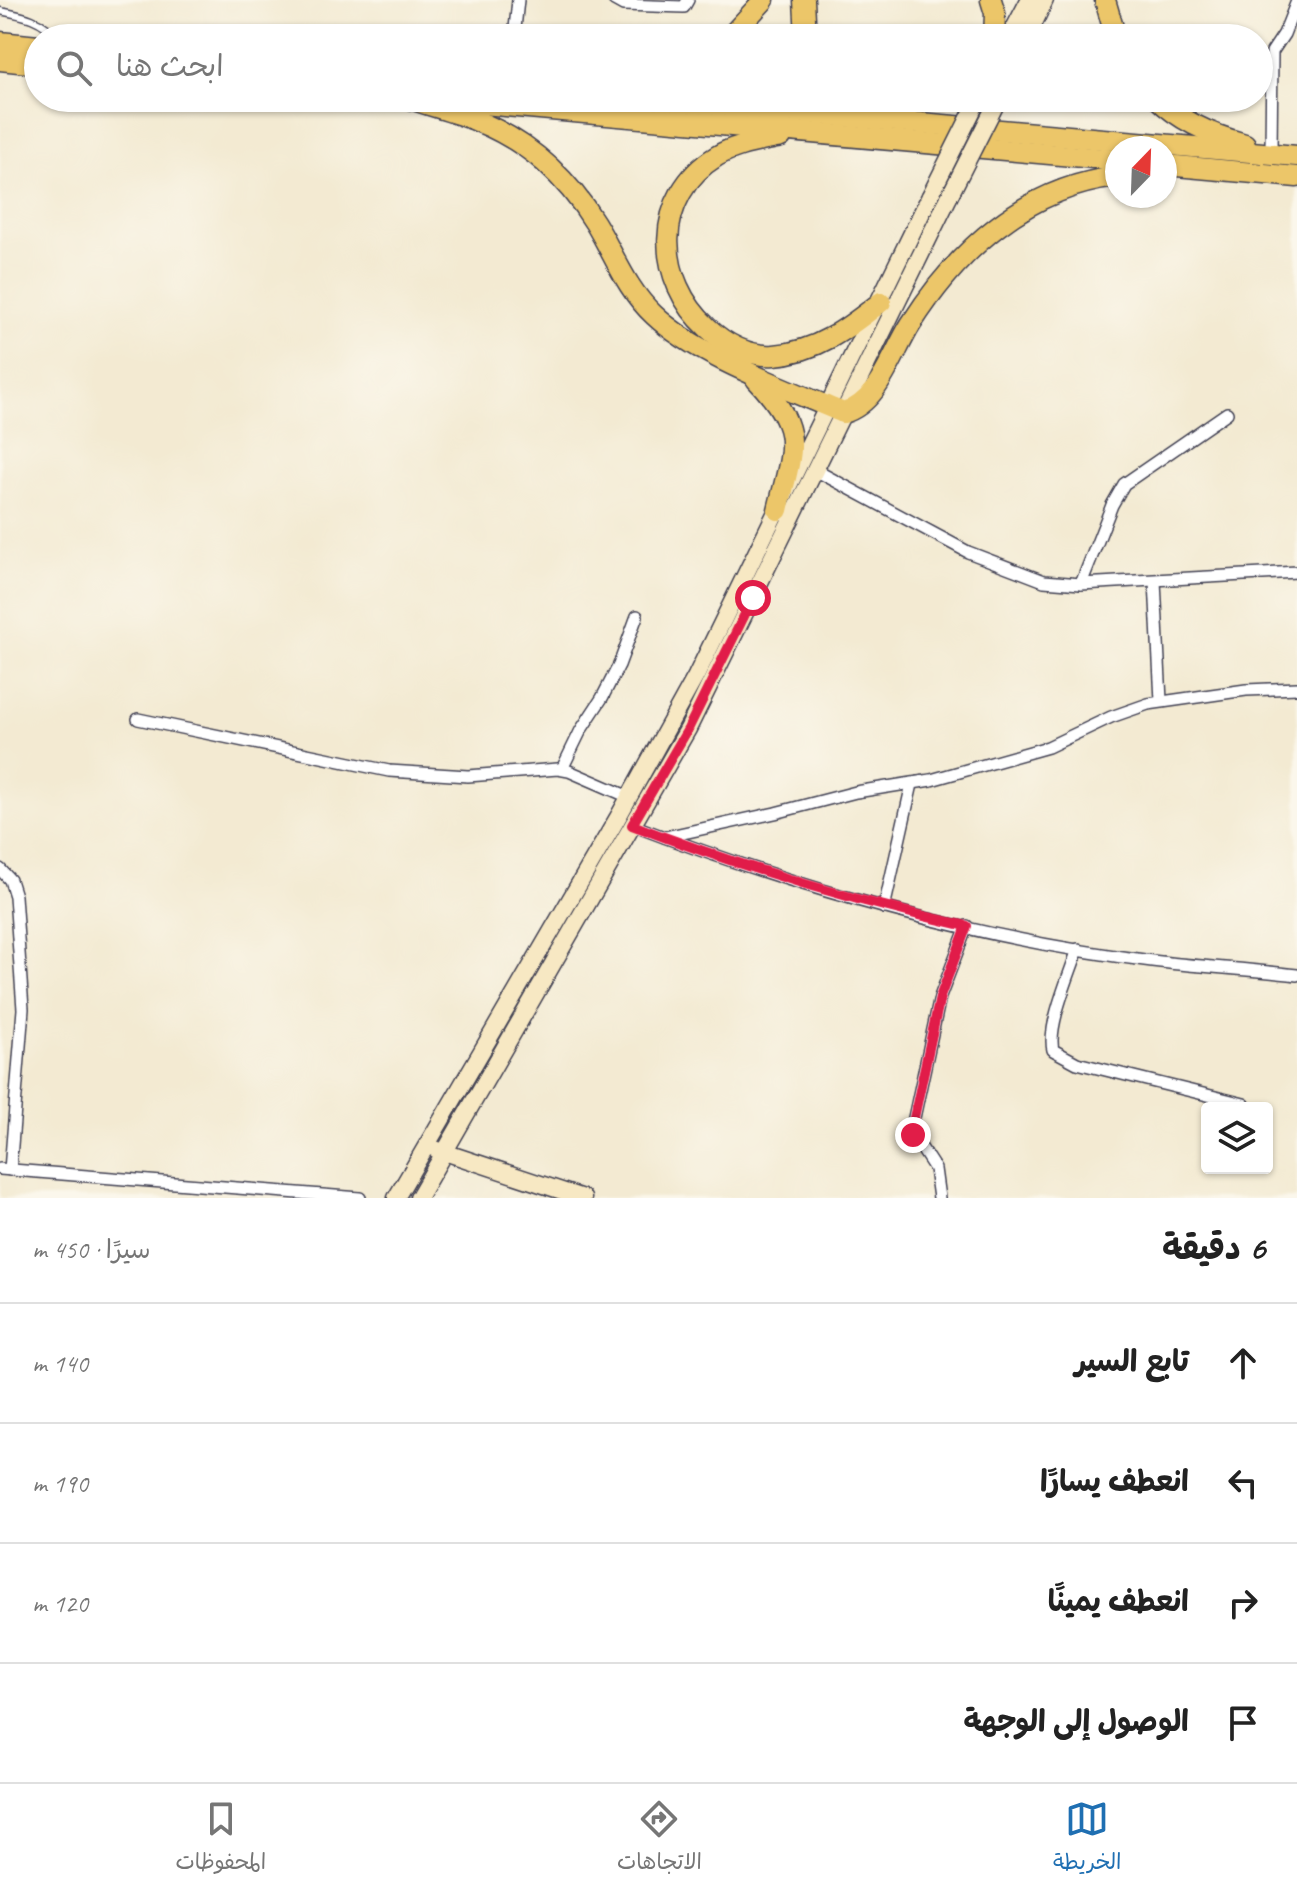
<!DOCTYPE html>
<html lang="ar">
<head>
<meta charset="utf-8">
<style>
	:root { --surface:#fff; --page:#f6f6f6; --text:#222; --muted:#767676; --line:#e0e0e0; --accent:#1f6fb2 }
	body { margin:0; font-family:Caveat,"Playpen Sans Arabic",sans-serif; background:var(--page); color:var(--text); direction:rtl }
	.controls { position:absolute; right:24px; bottom:24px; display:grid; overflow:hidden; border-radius:8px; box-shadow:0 2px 6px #0004 }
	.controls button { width:72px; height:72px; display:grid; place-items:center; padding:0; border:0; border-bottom:2px solid var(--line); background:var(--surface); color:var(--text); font:40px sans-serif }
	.compass { position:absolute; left:1105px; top:136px; width:72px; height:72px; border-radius:50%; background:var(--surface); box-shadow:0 2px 6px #0004; rotate:23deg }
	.stop { position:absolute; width:24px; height:24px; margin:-18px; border:6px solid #e11d48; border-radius:50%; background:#fff }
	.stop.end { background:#e11d48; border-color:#fff; box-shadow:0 2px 8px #0008 }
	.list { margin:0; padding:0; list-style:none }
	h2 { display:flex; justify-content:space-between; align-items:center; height:104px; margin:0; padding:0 32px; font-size:34px }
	h2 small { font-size:26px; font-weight:400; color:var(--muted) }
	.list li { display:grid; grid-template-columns:52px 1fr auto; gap:24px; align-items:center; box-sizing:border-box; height:120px; padding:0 32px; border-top:2px solid var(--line) }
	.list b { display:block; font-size:30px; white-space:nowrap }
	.list em { font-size:26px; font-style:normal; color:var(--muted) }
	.icon { flex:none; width:44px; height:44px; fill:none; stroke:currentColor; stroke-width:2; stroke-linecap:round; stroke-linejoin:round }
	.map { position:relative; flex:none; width:1297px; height:1198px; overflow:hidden; direction:ltr }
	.search { position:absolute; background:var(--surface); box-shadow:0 2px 6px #0004; left:24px; right:24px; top:24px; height:88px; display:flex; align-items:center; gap:20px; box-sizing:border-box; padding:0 28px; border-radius:44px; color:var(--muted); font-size:30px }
	.sheet { height:584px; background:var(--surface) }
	nav { display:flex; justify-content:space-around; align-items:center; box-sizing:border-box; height:112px; border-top:2px solid var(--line); background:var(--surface); font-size:22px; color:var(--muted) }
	nav a { display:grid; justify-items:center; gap:4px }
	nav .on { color:var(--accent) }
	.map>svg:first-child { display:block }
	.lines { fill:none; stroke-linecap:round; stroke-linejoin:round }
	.lane-casing { stroke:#414052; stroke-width:9 }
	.street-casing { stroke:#414052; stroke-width:14 }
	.secondary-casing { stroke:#414052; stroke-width:19 }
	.highway-casing { stroke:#414052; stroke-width:23 }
	.lane { stroke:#fff; stroke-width:6 }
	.street { stroke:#fff; stroke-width:11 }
	.secondary { stroke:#f7e8c3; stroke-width:16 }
	.highway { stroke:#ecc669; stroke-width:20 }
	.secondary-bridge-casing { stroke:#414052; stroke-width:19; stroke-linecap:butt }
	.secondary-bridge { stroke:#f7e8c3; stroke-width:16 }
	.route { stroke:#e11d48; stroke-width:10 }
</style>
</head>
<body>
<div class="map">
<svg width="1297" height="1198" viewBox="0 0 1297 1198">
	<rect width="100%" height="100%" fill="#fbf7ec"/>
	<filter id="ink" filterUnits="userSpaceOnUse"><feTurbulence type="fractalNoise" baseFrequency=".0125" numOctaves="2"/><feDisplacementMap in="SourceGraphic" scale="16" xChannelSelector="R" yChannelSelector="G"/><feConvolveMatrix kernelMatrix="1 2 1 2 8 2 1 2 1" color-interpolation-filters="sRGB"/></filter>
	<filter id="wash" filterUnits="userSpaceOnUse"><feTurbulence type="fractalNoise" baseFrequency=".006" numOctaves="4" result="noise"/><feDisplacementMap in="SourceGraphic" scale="32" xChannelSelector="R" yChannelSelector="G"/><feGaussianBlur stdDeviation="1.8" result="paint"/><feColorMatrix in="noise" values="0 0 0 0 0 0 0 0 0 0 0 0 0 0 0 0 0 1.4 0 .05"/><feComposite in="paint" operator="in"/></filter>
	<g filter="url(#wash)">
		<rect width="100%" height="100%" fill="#f3ead2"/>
	</g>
	<g filter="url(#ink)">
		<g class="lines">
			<g class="lane-casing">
				<path id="lane" d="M0,11c21,4 44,8 56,27"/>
			</g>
			<g class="street-casing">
				<g id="street">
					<polyline points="614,0 623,5 684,7 688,0"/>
					<polyline points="514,38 518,0"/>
					<polyline points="1271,151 1272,52 1284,34 1297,1"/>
					<polyline points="815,470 968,552 1044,581 1081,584 1297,572"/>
					<polyline points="1155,581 1161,701"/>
					<polyline points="1081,584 1112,505 1124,484 1227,413"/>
					<polyline points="138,719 389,771 468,776 558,769 569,771 629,797"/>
					<polyline points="562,769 581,730 602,698 619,665 637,616"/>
					<path d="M632,825c168,64 343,114 520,136 48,6 97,8 145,14"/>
					<polyline points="665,837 775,813 856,792 931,780 1048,747 1111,717 1148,704 1246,690 1297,688"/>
					<polyline points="0,869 10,880 15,896 23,1009 10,1170"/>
					<polyline points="884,908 912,784"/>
					<path d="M1078,949c-8,25 -31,77 -25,101l24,13 167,41"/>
					<polyline points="0,1169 360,1198"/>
					<polyline points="939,1198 935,1169 913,1135 912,1127 940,997 967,926"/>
				</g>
			</g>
			<g class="secondary-casing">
				<g id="secondary">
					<polyline points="1009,38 1029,0"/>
					<polyline points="1027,38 1045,0"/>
					<polyline points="435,1149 583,1198"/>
					<polyline points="396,1198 617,819 696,676 930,196"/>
					<polyline points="418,1198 688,729 949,197"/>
				</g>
			</g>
			<g class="highway-casing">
				<g id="highway">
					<polyline points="804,0 806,38"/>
					<polyline points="991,0 995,13 994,38"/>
					<polyline points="1105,0 1116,38"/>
					<polyline points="729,38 764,0"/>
					<polyline points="0,42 38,46"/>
					<polyline points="0,60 38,64"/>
					<path d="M408,98c22,8 47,14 69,23 52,21 89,55 118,102 19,31 31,66 59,92 44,42 132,73 189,98 36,-10 49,-59 68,-89 47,-74 115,-137 206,-147"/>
					<polyline points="635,98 1297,156"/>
					<polyline points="851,98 889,114"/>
					<path d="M1157,98c24,24 55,37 88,46"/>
					<polyline points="438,100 1117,160"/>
					<path d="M781,137c-22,5 -44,7 -64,19 -65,40 -62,124 -9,172 17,16 41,29 66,27 43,-3 74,-27 107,-53"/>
					<polyline points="1165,165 1297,177"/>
					<path d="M756,379c49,52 37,68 22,131"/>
				</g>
			</g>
			<use href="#lane" class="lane"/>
			<use href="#street" class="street"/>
			<use href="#secondary" class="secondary"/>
			<use href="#highway" class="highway"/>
			<g class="secondary-bridge-casing">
				<g id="secondary-bridge">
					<polyline points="930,196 979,98"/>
					<polyline points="949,197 999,98"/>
				</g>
			</g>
			<use href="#secondary-bridge" class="secondary-bridge"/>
		</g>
	</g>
	<g class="lines" filter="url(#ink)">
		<path class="route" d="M753,598l-65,131 -56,96c110,42 220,76 335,101l-27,71 -28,130 1,8"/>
	</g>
</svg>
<div class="controls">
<button><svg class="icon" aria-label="layers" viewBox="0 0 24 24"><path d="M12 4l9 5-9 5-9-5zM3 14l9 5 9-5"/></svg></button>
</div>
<svg class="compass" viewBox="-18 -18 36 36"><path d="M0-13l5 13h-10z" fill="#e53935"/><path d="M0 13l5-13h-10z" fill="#767676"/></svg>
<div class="stop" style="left:753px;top:598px"></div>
<div class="stop end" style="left:913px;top:1135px"></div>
<div class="search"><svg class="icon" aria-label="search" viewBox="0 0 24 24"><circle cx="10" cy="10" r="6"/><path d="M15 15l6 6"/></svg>ابحث هنا</div>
</div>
<section class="sheet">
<h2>6 دقيقة<small>سيرًا · 450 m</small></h2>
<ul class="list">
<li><svg class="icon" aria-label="ahead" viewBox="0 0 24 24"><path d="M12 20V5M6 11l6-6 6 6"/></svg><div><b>تابع السير</b></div><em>140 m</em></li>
<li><svg class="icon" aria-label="left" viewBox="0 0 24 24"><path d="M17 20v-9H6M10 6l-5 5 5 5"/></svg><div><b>انعطف يسارًا</b></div><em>190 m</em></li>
<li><svg class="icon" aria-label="right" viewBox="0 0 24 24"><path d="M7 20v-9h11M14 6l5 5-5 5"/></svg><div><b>انعطف يمينًا</b></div><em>120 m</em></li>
<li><svg class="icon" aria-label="arrive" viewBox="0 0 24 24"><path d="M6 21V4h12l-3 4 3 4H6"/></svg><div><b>الوصول إلى الوجهة</b></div></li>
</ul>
</section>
<nav>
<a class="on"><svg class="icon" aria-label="map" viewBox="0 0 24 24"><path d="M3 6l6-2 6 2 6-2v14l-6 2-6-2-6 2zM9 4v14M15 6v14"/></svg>الخريطة</a>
<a><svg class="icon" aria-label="directions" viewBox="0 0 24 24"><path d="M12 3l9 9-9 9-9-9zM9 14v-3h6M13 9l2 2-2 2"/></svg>الاتجاهات</a>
<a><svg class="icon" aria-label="saved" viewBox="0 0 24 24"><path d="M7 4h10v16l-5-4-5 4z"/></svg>المحفوظات</a>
</nav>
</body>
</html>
